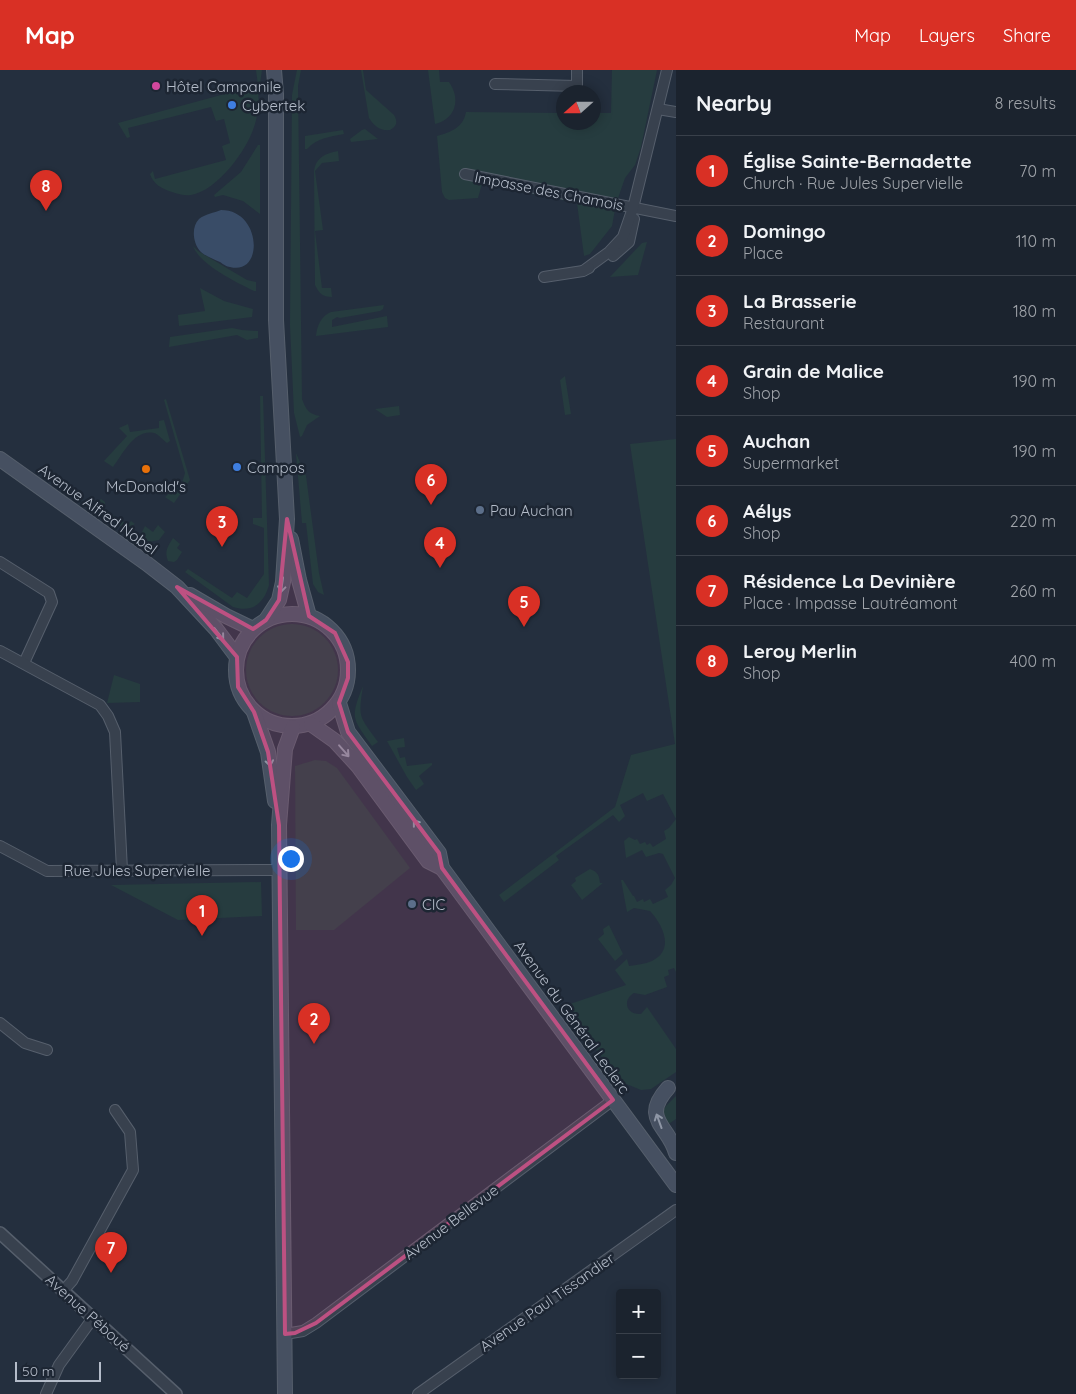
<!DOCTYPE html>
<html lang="en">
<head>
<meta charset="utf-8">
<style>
	:root { --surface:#1b232e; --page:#242b36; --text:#f1f3f6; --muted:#a0a4aa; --line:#39404a; --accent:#d93025 }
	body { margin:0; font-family:Quicksand,sans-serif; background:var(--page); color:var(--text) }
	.controls { position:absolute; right:15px; bottom:15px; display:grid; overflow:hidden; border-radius:5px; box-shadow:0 2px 12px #0003 }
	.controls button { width:45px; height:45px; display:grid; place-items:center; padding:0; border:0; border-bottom:1px solid var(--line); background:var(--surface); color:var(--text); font:25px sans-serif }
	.compass { position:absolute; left:556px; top:15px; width:45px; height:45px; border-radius:50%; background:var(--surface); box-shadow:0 2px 12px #0003; rotate:249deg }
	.scale { position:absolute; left:15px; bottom:12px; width:86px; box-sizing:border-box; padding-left:5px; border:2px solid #b4bcc9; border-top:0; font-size:14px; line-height:18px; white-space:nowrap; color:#b4bcc9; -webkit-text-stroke:4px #1d2633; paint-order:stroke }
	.you { position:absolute; left:290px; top:788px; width:18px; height:18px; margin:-12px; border:4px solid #fff; border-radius:50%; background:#1a73e8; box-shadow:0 0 0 8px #1a73e833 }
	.badge { display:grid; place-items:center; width:32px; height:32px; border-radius:50%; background:var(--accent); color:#fff; font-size:16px; font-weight:700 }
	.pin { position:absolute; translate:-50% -41px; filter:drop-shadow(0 1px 2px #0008) }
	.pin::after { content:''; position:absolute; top:26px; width:18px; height:15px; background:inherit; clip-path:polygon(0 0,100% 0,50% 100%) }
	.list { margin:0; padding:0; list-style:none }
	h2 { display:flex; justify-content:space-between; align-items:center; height:65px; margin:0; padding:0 20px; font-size:21px }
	h2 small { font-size:16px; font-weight:400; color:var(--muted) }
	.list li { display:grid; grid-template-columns:32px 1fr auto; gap:15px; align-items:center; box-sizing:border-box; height:70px; padding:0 20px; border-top:1px solid var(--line) }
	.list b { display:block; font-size:19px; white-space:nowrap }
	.list p { margin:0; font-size:16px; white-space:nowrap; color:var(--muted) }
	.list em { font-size:16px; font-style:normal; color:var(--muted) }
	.map { position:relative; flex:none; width:676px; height:1324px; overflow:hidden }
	header { display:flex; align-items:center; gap:30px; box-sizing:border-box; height:70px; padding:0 25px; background:var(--accent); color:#fff }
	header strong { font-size:24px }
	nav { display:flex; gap:28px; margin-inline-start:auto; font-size:18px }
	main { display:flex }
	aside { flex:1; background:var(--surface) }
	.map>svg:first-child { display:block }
	.green { fill:#263c3f }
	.water { fill:#394c67 }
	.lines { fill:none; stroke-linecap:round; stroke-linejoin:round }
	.minor-casing { stroke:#565f6c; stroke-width:12 }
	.tertiary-casing { stroke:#565f6c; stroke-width:14 }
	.secondary-casing { stroke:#565f6c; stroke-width:16 }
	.minor { stroke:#38414e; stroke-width:10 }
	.tertiary { stroke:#38414e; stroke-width:11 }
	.secondary { stroke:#465061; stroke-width:14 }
	.oneway { stroke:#8e96a5 }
	.marked { fill:#bd5182; fill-opacity:0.2; stroke:#bd5182; stroke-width:4; stroke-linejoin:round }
	.hotel-dot { fill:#d1479c; stroke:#1d2633; stroke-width:2 }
	.shop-dot { fill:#3f7fe0; stroke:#1d2633; stroke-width:2 }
	.food-dot { fill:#e8710a; stroke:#1d2633; stroke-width:2 }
	.service-dot { fill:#5c6f8a; stroke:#1d2633; stroke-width:2 }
	.labels { text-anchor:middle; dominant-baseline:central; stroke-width:5; stroke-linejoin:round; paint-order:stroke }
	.poi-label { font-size:15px; fill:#b4bcc9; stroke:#1d2633; text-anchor:start }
	.street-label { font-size:15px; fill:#b4bcc9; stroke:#1d2633 }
</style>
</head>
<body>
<header>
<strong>Map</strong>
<nav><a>Map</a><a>Layers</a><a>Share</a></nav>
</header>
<main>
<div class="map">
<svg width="676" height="1324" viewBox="0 0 676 1324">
	<rect width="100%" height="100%" fill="#242f3e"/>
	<g class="green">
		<path d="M256,0h6l-2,14 -2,1c1,15 1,29 -4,42 -7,23 -37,64 -63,68 -6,1 -13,-1 -19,-3 -10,-3 -19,-8 -22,-18l3,-3 2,8 71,-19 -4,-14 8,-3 -6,-24 -8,2 -5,-14 -83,21 2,9 -3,1 -9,-15 140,-38z"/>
		<path d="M297,0h4l-3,16 4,313c4,11 7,15 18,17l-13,9 -5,11 -2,1 -6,-24 -4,-88 2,-230z"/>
		<path d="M361,0h2l3,20 28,25c4,7 3,11 -4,15 -10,1 -16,-4 -21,-12z"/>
		<path d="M428,0h11l1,12h9c12,17 7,37 -14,42z"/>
		<path d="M612,0h45l-16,77 -6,18 -10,13 -9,26 -4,22 -22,28 -6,2 -7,-53 -95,-19 -4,14 -29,2 -4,-2 -3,-6 -5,-56c14,-4 26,-8 29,-24l97,1 1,9h30v-9h17z"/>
		<polygon points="365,59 378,69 351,72 350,69 362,60"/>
		<path d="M343,60l1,4c-15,3 -27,4 -37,15h-2v-13z"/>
		<polygon points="258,75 260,75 260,144 243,131 223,125 215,127 214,125 241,102"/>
		<path d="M338,81l1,10 -17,2 -7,8 8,59 -8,1 7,57h9l1,9c-10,0 -13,-4 -17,-12l-1,-113c1,-14 12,-19 24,-21z"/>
		<polygon points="647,172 638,205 610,207 642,173"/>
		<path d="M193,176l5,5 49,29 9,2v9h-2c-18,-9 -54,-26 -61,-45z"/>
		<polygon points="200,218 224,231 253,239 252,247 179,256 178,245 205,241"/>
		<path d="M384,235l-1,4 -3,2 -40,7 -3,-1 -5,3v7l55,-11 1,11 -72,9c1,-10 5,-20 15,-24z"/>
		<polygon points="232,258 242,260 258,261 258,268 247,270 237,265 169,277 170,267"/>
		<polygon points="565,306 571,344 565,345 560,310"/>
		<path d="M260,326h3l6,189c-5,18 -16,28 -36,22l-48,-35 3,-3 44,29 5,-6 10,6 17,-24v-46l-11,-4v-6h9z"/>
		<polygon points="166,329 190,410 174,433 165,427 182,413 185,403 164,330"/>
		<polygon points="399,336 400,345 387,347 375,339"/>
		<path d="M164,350l6,21 -3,2c-4,-3 -9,-9 -13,-10 -20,-4 -31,21 -41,34l-9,-6 23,-25 -8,-8 9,-4 2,8 29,-4v-7z"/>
		<polygon points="676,369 676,749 663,724 647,731 643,723 620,735 625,746 619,752 613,745 556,786 559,790 504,832 499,825 615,737 631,685 675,674 630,374"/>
		<polygon points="296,383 306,406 319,503 324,525 318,522 313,514 306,453 302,453"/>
		<polygon points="101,429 105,432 105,440 128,455 131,451 135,454 125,459 95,438 93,436"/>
		<polygon points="158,455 165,462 159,470 148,472 141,467 141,464 145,456 153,462"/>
		<path d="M173,468l7,6 -3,4 5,4 -5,8 -3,2 -6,-1c-4,-10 0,-15 5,-23z"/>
		<circle cx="292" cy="600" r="46"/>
		<polygon points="114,605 140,614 140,632 107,633"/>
		<path d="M363,616c-5,33 -4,29 15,56l-6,4c-20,-28 -22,-28 -9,-60z"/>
		<polygon points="404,668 405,677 397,678 400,688 405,687 407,696 432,693 432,695 419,706 424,714 416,720 407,707 387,671"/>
		<polygon points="315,690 326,691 337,698 410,798 334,860 296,860 295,696"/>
		<path d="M676,749v153l-2,-4 -6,2 1,5 -5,2 3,10 -22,8 -11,-2c-12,7 -8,22 7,21l6,-7 29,42v23l-25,17 -10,1 -17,-7 -5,-3 -47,-63 2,-3 -7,-9 59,-20 -11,-15 12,-11 2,7c7,-1 16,-2 23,-5 23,-11 11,-36 -2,-50l-16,-3 -7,4 -6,-32h2l10,16h1l3,6 6,-3 1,3 6,-3 3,5 15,-7 -3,-7 6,-5 4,-7 -12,-24 -4,-1 -13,4 -4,-7 -16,8 -2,-17 5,-4 6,3 2,-1 3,5 5,-2 2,3 3,-2 3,4 13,-8 -2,-8 5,-3z"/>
		<path d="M590,799c8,3 9,6 10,14h3l-21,17 -11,-15 5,-4 -1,-3z"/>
		<polygon points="261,812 262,846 178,850 111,815"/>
		<polygon points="609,855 623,884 615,891 598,869 604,864 603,859"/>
		<polygon points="676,1026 676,1049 667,1055 662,1042 666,1036"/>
	</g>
	<path class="water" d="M221,140c41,0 43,66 9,57 -3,0 -7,-3 -10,-5 -7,-3 -15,-6 -20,-11 -7,-8 -9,-24 -1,-32 6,-5 15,-6 22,-9z"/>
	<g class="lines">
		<g class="minor-casing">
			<g id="minor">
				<polyline points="495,14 577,16 577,0"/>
				<polyline points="658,39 676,42"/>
				<polyline points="465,104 676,146"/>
				<polyline points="613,186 629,172 634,149"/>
				<polyline points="583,201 609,182 623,167 633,138 667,0"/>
				<polyline points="544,207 583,201 589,198"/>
				<polyline points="0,492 49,523 52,532 24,593"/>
				<polyline points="0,581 100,635 108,646 115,662 122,800"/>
				<polyline points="0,776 47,801 279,800"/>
				<polyline points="0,953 25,973 47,980"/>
				<polyline points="63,1221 72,1211 133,1100 130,1062 115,1040"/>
				<polyline points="285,1264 303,1261 316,1253 613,1030"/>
				<polyline points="46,1324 59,1295 93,1248"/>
				<polyline points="418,1324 676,1140"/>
			</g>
		</g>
		<g class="tertiary-casing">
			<polyline id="tertiary" points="0,1163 176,1324"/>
		</g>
		<g class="secondary-casing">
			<g id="secondary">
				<polyline points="0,389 146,493 177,517 216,559 237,587"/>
				<polyline points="291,469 299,510 309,546"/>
				<polyline points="190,525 226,546 253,559"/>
				<circle cx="292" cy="600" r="56"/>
				<polyline points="266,550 279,530 283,512 287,449 276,250 276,24 274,0"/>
				<polyline points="339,633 348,662 439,783 442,798 676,1115"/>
				<polyline points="254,642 268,682 275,731"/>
				<polyline points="311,654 335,671 358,696 428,791 442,798"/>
				<path d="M668,1018c-28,31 1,38 8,65"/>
				<polyline points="285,1324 279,755 285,679 293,657"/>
			</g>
		</g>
		<use href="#minor" class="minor"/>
		<use href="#tertiary" class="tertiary"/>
		<use href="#secondary" class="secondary"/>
	</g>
	<defs><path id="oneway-shaft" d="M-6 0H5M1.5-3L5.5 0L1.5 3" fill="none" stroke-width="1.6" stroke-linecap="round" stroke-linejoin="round" transform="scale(1.25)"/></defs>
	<g class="oneway">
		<use href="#oneway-shaft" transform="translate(282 515) rotate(98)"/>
		<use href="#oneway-shaft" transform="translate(219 564) rotate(52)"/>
		<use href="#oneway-shaft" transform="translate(344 681) rotate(49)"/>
		<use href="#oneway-shaft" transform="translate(269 689) rotate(80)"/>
		<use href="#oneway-shaft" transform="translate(418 756) rotate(-127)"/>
		<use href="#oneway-shaft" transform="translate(659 1051) rotate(-110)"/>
	</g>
	<path class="marked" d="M287,449l22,97 26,17 13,29v16l-9,25 9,29 91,121 3,15 171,232 -297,223 -21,10 -10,1 -6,-509 -11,-73 -14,-40 -16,-25 -1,-30 -60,-70 76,42 13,-9 13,-20z"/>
	<circle class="hotel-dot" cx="156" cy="16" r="5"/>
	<g class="shop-dot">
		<circle cx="232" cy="35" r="5"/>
		<circle cx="237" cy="397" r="5"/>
	</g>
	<circle class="food-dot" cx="146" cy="399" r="5"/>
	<g class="service-dot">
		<circle cx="480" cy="440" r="5"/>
		<circle cx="412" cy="834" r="5"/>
	</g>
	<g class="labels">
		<g class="poi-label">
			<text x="166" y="16">Hôtel Campanile</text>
			<text x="242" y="35">Cybertek</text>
			<text x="247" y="397">Campos</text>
			<text x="146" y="416" text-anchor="middle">McDonald's</text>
			<text x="490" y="440">Pau Auchan</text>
			<text x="422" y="834">CIC</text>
		</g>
		<g class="street-label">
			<text transform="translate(549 121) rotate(11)">Impasse des Chamois</text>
			<text transform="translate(98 439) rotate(36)">Avenue Alfred Nobel</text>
			<text x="137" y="800">Rue Jules Supervielle</text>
			<text transform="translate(572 947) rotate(54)">Avenue du Général Leclerc</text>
			<text transform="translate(451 1152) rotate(-37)">Avenue Bellevue</text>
			<text transform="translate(547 1232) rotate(-35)">Avenue Paul Tissandier</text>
			<text transform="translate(88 1243) rotate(42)">Avenue Péboué</text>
		</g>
	</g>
</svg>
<div class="controls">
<button>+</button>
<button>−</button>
</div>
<svg class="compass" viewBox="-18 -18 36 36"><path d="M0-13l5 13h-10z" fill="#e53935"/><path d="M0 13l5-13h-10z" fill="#a0a4aa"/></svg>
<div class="scale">50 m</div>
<div class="you"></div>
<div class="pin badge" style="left:202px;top:866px">1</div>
<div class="pin badge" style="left:314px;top:974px">2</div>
<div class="pin badge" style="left:222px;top:477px">3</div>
<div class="pin badge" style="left:440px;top:498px">4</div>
<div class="pin badge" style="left:524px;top:557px">5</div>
<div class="pin badge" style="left:431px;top:435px">6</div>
<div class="pin badge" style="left:111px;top:1203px">7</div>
<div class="pin badge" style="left:46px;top:141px">8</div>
</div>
<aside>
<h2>Nearby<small>8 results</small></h2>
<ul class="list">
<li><span class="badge">1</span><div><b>Église Sainte-Bernadette</b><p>Church · Rue Jules Supervielle</p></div><em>70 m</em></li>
<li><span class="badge">2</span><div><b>Domingo</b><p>Place</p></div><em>110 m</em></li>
<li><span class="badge">3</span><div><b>La Brasserie</b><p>Restaurant</p></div><em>180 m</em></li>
<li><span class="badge">4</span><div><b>Grain de Malice</b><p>Shop</p></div><em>190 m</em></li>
<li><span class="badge">5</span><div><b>Auchan</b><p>Supermarket</p></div><em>190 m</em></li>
<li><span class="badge">6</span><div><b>Aélys</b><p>Shop</p></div><em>220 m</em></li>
<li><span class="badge">7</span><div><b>Résidence La Devinière</b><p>Place · Impasse Lautréamont</p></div><em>260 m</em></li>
<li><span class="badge">8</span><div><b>Leroy Merlin</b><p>Shop</p></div><em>400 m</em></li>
</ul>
</aside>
</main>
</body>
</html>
